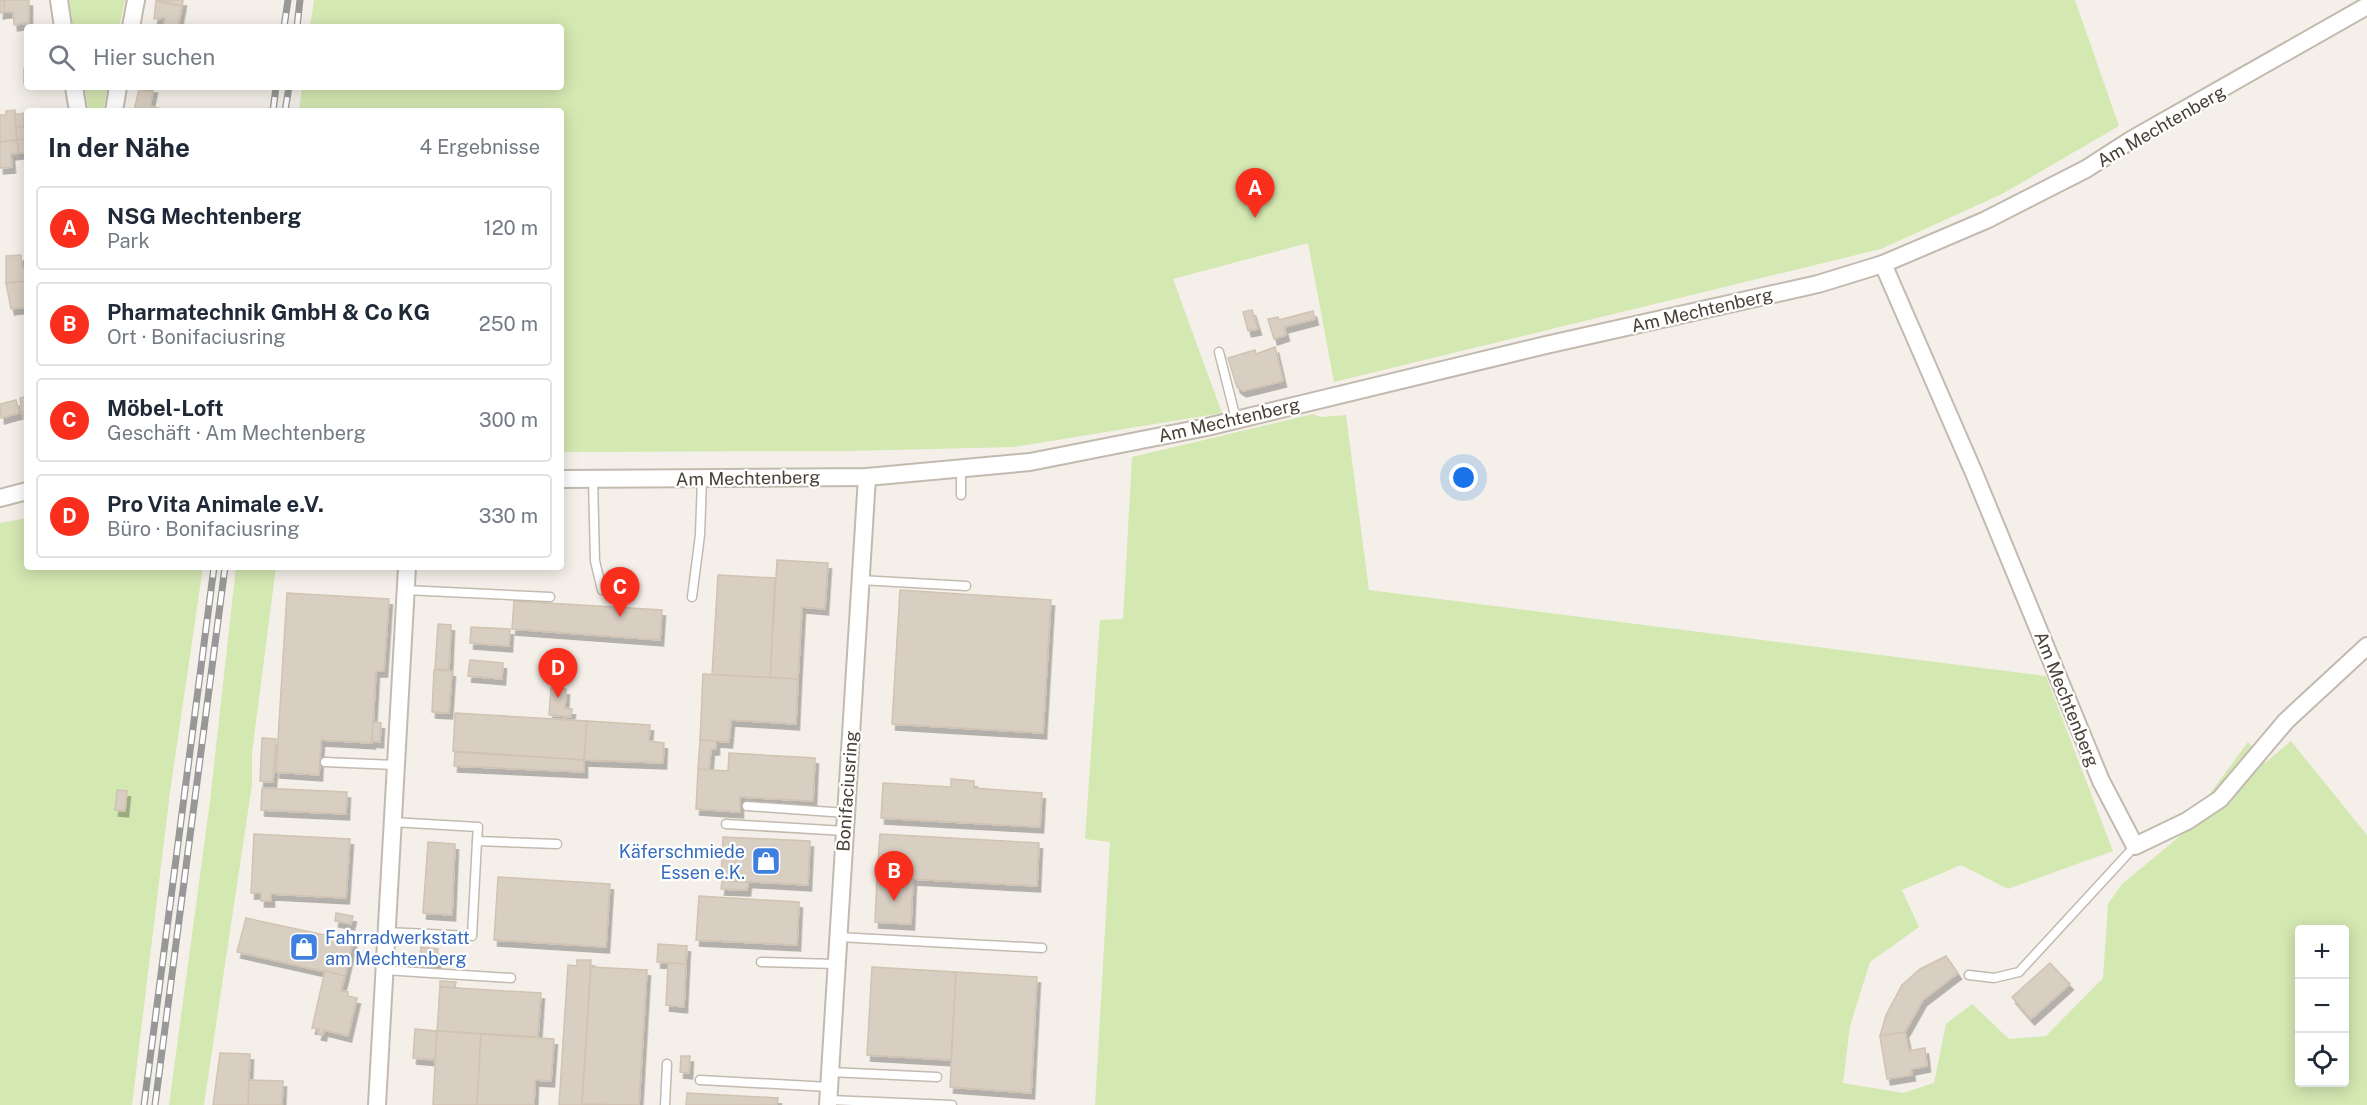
<!DOCTYPE html>
<html lang="de">
<head>
<meta charset="utf-8">
<style>
	:root { --surface:#fff; --page:#f2f2f3; --text:#1f2937; --muted:#747a83; --line:#e0e1e3; --accent:#f92e1c }
	body { margin:0; font-family:"Public Sans",sans-serif; background:var(--page); color:var(--text) }
	.controls { position:absolute; right:18px; bottom:18px; display:grid; overflow:hidden; border-radius:6px; box-shadow:0 3px 15px #0003 }
	.controls button { width:54px; height:54px; display:grid; place-items:center; padding:0; border:0; border-bottom:2px solid var(--line); background:var(--surface); color:var(--text); font:30px sans-serif }
	.you { position:absolute; left:1464px; top:478px; width:21px; height:21px; margin:-15px; border:4px solid #fff; border-radius:50%; background:#1a73e8; box-shadow:0 0 0 9px #1a73e833 }
	.badge { display:grid; place-items:center; width:39px; height:39px; border-radius:50%; background:var(--accent); color:#fff; font-size:20px; font-weight:700 }
	.pin { position:absolute; translate:-50% -50px; filter:drop-shadow(0 2px 3px #0008) }
	.pin::after { content:''; position:absolute; top:32px; width:21px; height:18px; background:inherit; clip-path:polygon(0 0,100% 0,50% 100%) }
	.list { margin:0; padding:0; list-style:none }
	h2 { display:flex; justify-content:space-between; align-items:center; height:78px; margin:0; padding:0 24px; font-size:26px }
	h2 small { font-size:20px; font-weight:400; color:var(--muted) }
	.list li { display:grid; grid-template-columns:39px 1fr auto; gap:18px; align-items:center; box-sizing:border-box; height:84px; margin:0 12px 12px; padding:0 12px; border:2px solid var(--line); border-radius:6px }
	.list b { display:block; font-size:22px; white-space:nowrap }
	.list p { margin:0; font-size:20px; white-space:nowrap; color:var(--muted) }
	.list em { font-size:20px; font-style:normal; color:var(--muted) }
	.icon { flex:none; width:33px; height:33px; fill:none; stroke:currentColor; stroke-width:2; stroke-linecap:round; stroke-linejoin:round }
	.map { position:relative; flex:none; width:2367px; height:1105px; overflow:hidden }
	.search { position:absolute; background:var(--surface); box-shadow:0 3px 15px #0003; left:24px; top:24px; width:540px; height:66px; display:flex; align-items:center; gap:15px; box-sizing:border-box; padding:0 21px; border-radius:6px; color:var(--muted); font-size:22px }
	.panel { position:absolute; background:var(--surface); box-shadow:0 3px 15px #0003; left:24px; top:108px; width:540px; height:462px; border-radius:6px }
	.map>svg:first-child { display:block }
	.green { fill:#d4e8b2; fill-rule:evenodd }
	.building { fill:#d9cec2; stroke:#d1c3b2; stroke-width:1.5; filter:url(#shadow) }
	.lines { fill:none; stroke-linecap:round; stroke-linejoin:round }
	.lane-casing { stroke:#c3baaf; stroke-width:11 }
	.street-casing { stroke:#c3baaf; stroke-width:20 }
	.lane { stroke:#fff; stroke-width:8 }
	.street { stroke:#fff; stroke-width:16 }
	.rail-casing { stroke:#989898; stroke-width:7 }
	.rail { stroke:#fff; stroke-width:4.5; stroke-dasharray:14; stroke-linecap:butt }
	.labels { text-anchor:middle; dominant-baseline:central; stroke-width:4.5; stroke-linejoin:round; paint-order:stroke }
	.street-label { font-size:18px; fill:#484137; stroke:#fff }
	.shop-label { font-size:18px; fill:#366cbe; stroke:#fff; text-anchor:end }
</style>
</head>
<body>
<div class="map">
<svg width="2367" height="1105" viewBox="0 0 2367 1105">
	<defs>
		<filter id="shadow"><feDropShadow dx="3.5" dy="6" stdDeviation="0" flood-color="#0004"/></filter>
	</defs>
	<rect width="100%" height="100%" fill="#f4f0e9"/>
	<g class="green">
		<polygon points="69,0 125,0 119,27 73,27"/>
		<polygon points="314,0 2075,0 2119,126 2002,194 1881,249 1334,382 1308,243 1173,279 1222,413 1014,447 849,451 561,452 561,111 299,111 302,87 561,87 561,27 310,27"/>
		<polygon points="84,87 108,87 103,111 89,111"/>
		<path d="M1313,414l8,3 25,-2 23,175 677,86 67,175 -105,38 -47,-24 -59,25 17,37 -49,35 -20,64 -7,57 60,10 31,-10 12,-59 26,-20 37,35 37,-3 57,-58 5,-74 14,-20 87,-72 -3,-13 42,-57 17,21 26,-22 76,94v270h-1272l15,-263 -25,-3 15,-219 23,-1 9,-162zM2300,930h44v152h-44z"/>
		<polygon points="27,518 27,567 203,567 170,792 132,1105 0,1105 0,523"/>
		<polygon points="236,567 276,567 252,753 252,785 204,1105 169,1105 210,801"/>
	</g>
	<g class="building">
		<polygon points="0,0 4,0 5,12 0,13"/>
		<polygon points="4,0 29,0 29,23 14,25 13,12 5,12"/>
		<polygon points="156,0 183,0 182,6"/>
		<polygon points="156,1 182,6 178,27 164,27 165,18 154,19"/>
		<polygon points="24,69 27,69 27,82 24,83"/>
		<polygon points="140,87 154,87 153,92"/>
		<polygon points="139,89 153,92 150,106 162,109 162,111 134,111"/>
		<polygon points="15,110 17,140 0,142 0,115 6,115 6,111"/>
		<polygon points="23,113 27,113 27,127 24,127"/>
		<polygon points="15,114 23,114 24,127 16,127"/>
		<polygon points="16,127 27,127 27,139 17,140"/>
		<polygon points="27,139 27,158 27,152 19,153 17,140"/>
		<polygon points="17,140 19,153 11,154 12,167 0,168 0,142"/>
		<polygon points="21,255 22,268 27,268 27,281 6,283 6,256"/>
		<polygon points="27,281 26,307 11,309 6,283"/>
		<polygon points="1252,310 1258,329 1248,331 1243,312"/>
		<polygon points="1313,311 1315,319 1284,327 1286,335 1274,339 1268,319 1278,317 1279,320"/>
		<polygon points="1275,347 1283,381 1243,391 1237,387 1228,358 1255,350 1256,354"/>
		<polygon points="27,396 27,411 22,413 20,398"/>
		<polygon points="16,400 19,413 1,418 0,404"/>
		<polygon points="27,411 27,427 22,413"/>
		<polygon points="777,560 828,563 825,609 802,607 798,679 770,678"/>
		<polygon points="718,575 775,578 770,678 712,675"/>
		<polygon points="900,590 1051,600 1043,733 892,724"/>
		<polygon points="287,593 389,599 384,671 376,671 372,743 321,740 319,775 276,772"/>
		<polygon points="514,601 662,610 660,640 512,629"/>
		<polygon points="438,624 451,625 449,670 435,669"/>
		<polygon points="471,627 510,629 509,646 470,643"/>
		<polygon points="470,660 503,663 502,679 468,676"/>
		<polygon points="434,670 452,671 449,713 432,712"/>
		<polygon points="703,674 798,679 796,724 731,720 729,742 700,740"/>
		<polygon points="551,688 566,689 565,708 572,709 571,717 549,715"/>
		<polygon points="455,713 587,721 584,760 453,751"/>
		<polygon points="587,721 650,725 649,741 664,743 663,763 584,760"/>
		<polygon points="373,722 381,723 380,742 372,741"/>
		<polygon points="262,738 276,739 273,782 260,781"/>
		<polygon points="700,740 716,741 716,749 711,749 709,770 698,769"/>
		<polygon points="455,752 584,760 584,772 454,766"/>
		<polygon points="729,753 815,758 813,801 740,797 740,812 696,809 698,769 728,771"/>
		<polygon points="951,779 974,781 974,788 1042,793 1040,827 881,818 883,783 951,787"/>
		<polygon points="262,788 347,792 346,814 261,810"/>
		<polygon points="117,790 127,791 125,811 115,810"/>
		<polygon points="254,834 350,839 346,898 271,894 271,901 261,901 261,893 251,893"/>
		<polygon points="880,834 1039,843 1037,886 877,877"/>
		<polygon points="723,837 810,841 808,885 721,880"/>
		<polygon points="428,842 455,844 452,915 423,913"/>
		<polygon points="498,877 610,884 606,947 494,940"/>
		<polygon points="877,877 913,879 911,924 875,922"/>
		<polygon points="722,881 748,882 747,890 721,889"/>
		<polygon points="699,896 799,902 797,945 696,940"/>
		<polygon points="336,913 353,916 351,924 335,921"/>
		<polygon points="246,918 353,941 345,976 237,952"/>
		<polygon points="658,944 687,946 686,964 657,962"/>
		<polygon points="421,947 438,949 437,966 419,965"/>
		<polygon points="1946,956 1958,973 1923,1000 1905,1032 1880,1036 1886,1015 1902,985 1920,969"/>
		<polygon points="577,960 591,960 582,1104 606,1105 559,1105 568,965 577,966"/>
		<polygon points="668,963 686,964 684,1007 666,1005"/>
		<polygon points="2050,963 2070,984 2031,1019 2012,997"/>
		<polygon points="591,967 647,970 639,1105 582,1104"/>
		<polygon points="872,967 956,972 951,1060 867,1055"/>
		<polygon points="325,971 345,976 341,991 348,992 348,996 357,998 348,1036 324,1030 323,1035 318,1034 319,1029 312,1028"/>
		<polygon points="956,972 1037,977 1031,1093 950,1087"/>
		<polygon points="440,981 456,982 455,988 440,987"/>
		<polygon points="440,987 541,993 538,1037 437,1031"/>
		<polygon points="415,1029 437,1031 435,1060 413,1058"/>
		<polygon points="437,1031 481,1034 477,1105 433,1105"/>
		<polygon points="1905,1032 1909,1051 1925,1048 1927,1066 1911,1069 1912,1075 1887,1079 1880,1036"/>
		<polygon points="481,1034 554,1039 551,1081 535,1080 534,1105 477,1105"/>
		<polygon points="220,1053 250,1054 248,1105 213,1105"/>
		<polygon points="681,1056 690,1056 689,1073 680,1072"/>
		<polygon points="249,1080 283,1081 282,1105 248,1105"/>
		<polygon points="687,1093 778,1098 777,1105 686,1105"/>
	</g>
	<g class="lines">
		<g class="lane-casing">
			<g id="lane">
				<polyline points="1219,352 1236,419"/>
				<polyline points="593,479 595,561 602,590 622,591 620,607"/>
				<polyline points="961,495 961,470"/>
				<polyline points="860,580 966,586"/>
				<polyline points="405,590 550,597"/>
				<polyline points="692,597 700,535 702,479"/>
				<polyline points="325,762 395,765"/>
				<polyline points="747,806 846,813"/>
				<polyline points="726,824 845,831"/>
				<polyline points="477,841 557,844"/>
				<polyline points="386,932 472,936 477,841 478,827 392,822"/>
				<polyline points="838,937 1042,948"/>
				<polyline points="761,962 836,964"/>
				<polyline points="384,970 511,978"/>
				<polyline points="1969,975 1994,978 2019,972 2135,846"/>
				<polyline points="830,1072 937,1077"/>
				<polyline points="700,1080 829,1087"/>
				<polyline points="829,1100 952,1105"/>
				<polyline points="665,1105 667,1064"/>
			</g>
		</g>
		<g class="street-casing">
			<g id="street">
				<polyline points="59,0 63,27"/>
				<polyline points="131,27 136,0"/>
				<polyline points="74,87 78,111"/>
				<polyline points="114,111 118,87"/>
				<polyline points="1883,264 1974,473 2101,781 2135,846 2187,821 2220,799 2286,721 2367,646"/>
				<polyline points="561,479 867,477 1030,462 1207,427 1546,345 1818,284 1883,264 1986,220 2086,169 2131,140 2367,6"/>
				<polyline points="0,498 27,491"/>
				<polyline points="377,1105 407,567"/>
				<polyline points="828,1105 867,477"/>
			</g>
		</g>
		<use href="#lane" class="lane"/>
		<use href="#street" class="street"/>
		<g class="rail-casing">
			<g id="rail">
				<polyline points="284,27 288,0"/>
				<polyline points="297,27 300,0"/>
				<polyline points="273,111 276,87"/>
				<polyline points="285,111 289,87"/>
				<polyline points="144,1105 214,567"/>
				<polyline points="155,1105 225,567"/>
			</g>
		</g>
		<use href="#rail" class="rail"/>
	</g>
	<defs>
		<g id="shop-square" transform="scale(1.5)"><rect x="-9" y="-9" width="18" height="18" rx="4" fill="#3f7fe0" stroke="#fff"/><path d="M-5-2.5h2.3a2.7 3.5 0 0 1 5.4 0H5L5.5 6h-11ZM-1.5-2.5h3a1.5 2.3 0 0 0-3 0Z" fill="#fff"/></g>
	</defs>
	<g fill-rule="evenodd">
		<use href="#shop-square" x="766" y="861"/>
		<use href="#shop-square" x="304" y="947"/>
	</g>
	<g class="labels">
		<g class="street-label">
			<text transform="translate(2161 126) rotate(-30)">Am Mechtenberg</text>
			<text transform="translate(1702 310) rotate(-13)">Am Mechtenberg</text>
			<text transform="translate(1229 420) rotate(-13)">Am Mechtenberg</text>
			<text transform="translate(748 478) rotate(-1)">Am Mechtenberg</text>
			<text transform="translate(2067 699) rotate(68)">Am Mechtenberg</text>
			<text transform="translate(847 791) rotate(-86)">Bonifaciusring</text>
		</g>
		<g class="shop-label">
			<text x="745" y="851">Käferschmiede<tspan x="745" dy="21">Essen e.K.</tspan></text>
			<text x="325" y="937" text-anchor="start">Fahrradwerkstatt<tspan x="325" dy="21">am Mechtenberg</tspan></text>
		</g>
	</g>
</svg>
<div class="controls">
<button>+</button>
<button>−</button>
<button><svg class="icon" aria-label="locate" viewBox="0 0 24 24"><circle cx="12" cy="12" r="6"/><path d="M12 2v4M12 18v4M2 12h4M18 12h4"/></svg></button>
</div>
<div class="you"></div>
<div class="pin badge" style="left:1255px;top:218px">A</div>
<div class="pin badge" style="left:894px;top:901px">B</div>
<div class="pin badge" style="left:620px;top:617px">C</div>
<div class="pin badge" style="left:558px;top:698px">D</div>
<div class="search"><svg class="icon" aria-label="search" viewBox="0 0 24 24"><circle cx="10" cy="10" r="6"/><path d="M15 15l6 6"/></svg>Hier suchen</div>
<section class="panel">
<h2>In der Nähe<small>4 Ergebnisse</small></h2>
<ul class="list">
<li><span class="badge">A</span><div><b>NSG Mechtenberg</b><p>Park</p></div><em>120 m</em></li>
<li><span class="badge">B</span><div><b>Pharmatechnik GmbH &amp; Co KG</b><p>Ort · Bonifaciusring</p></div><em>250 m</em></li>
<li><span class="badge">C</span><div><b>Möbel-Loft</b><p>Geschäft · Am Mechtenberg</p></div><em>300 m</em></li>
<li><span class="badge">D</span><div><b>Pro Vita Animale e.V.</b><p>Büro · Bonifaciusring</p></div><em>330 m</em></li>
</ul>
</section>
</div>
</body>
</html>
